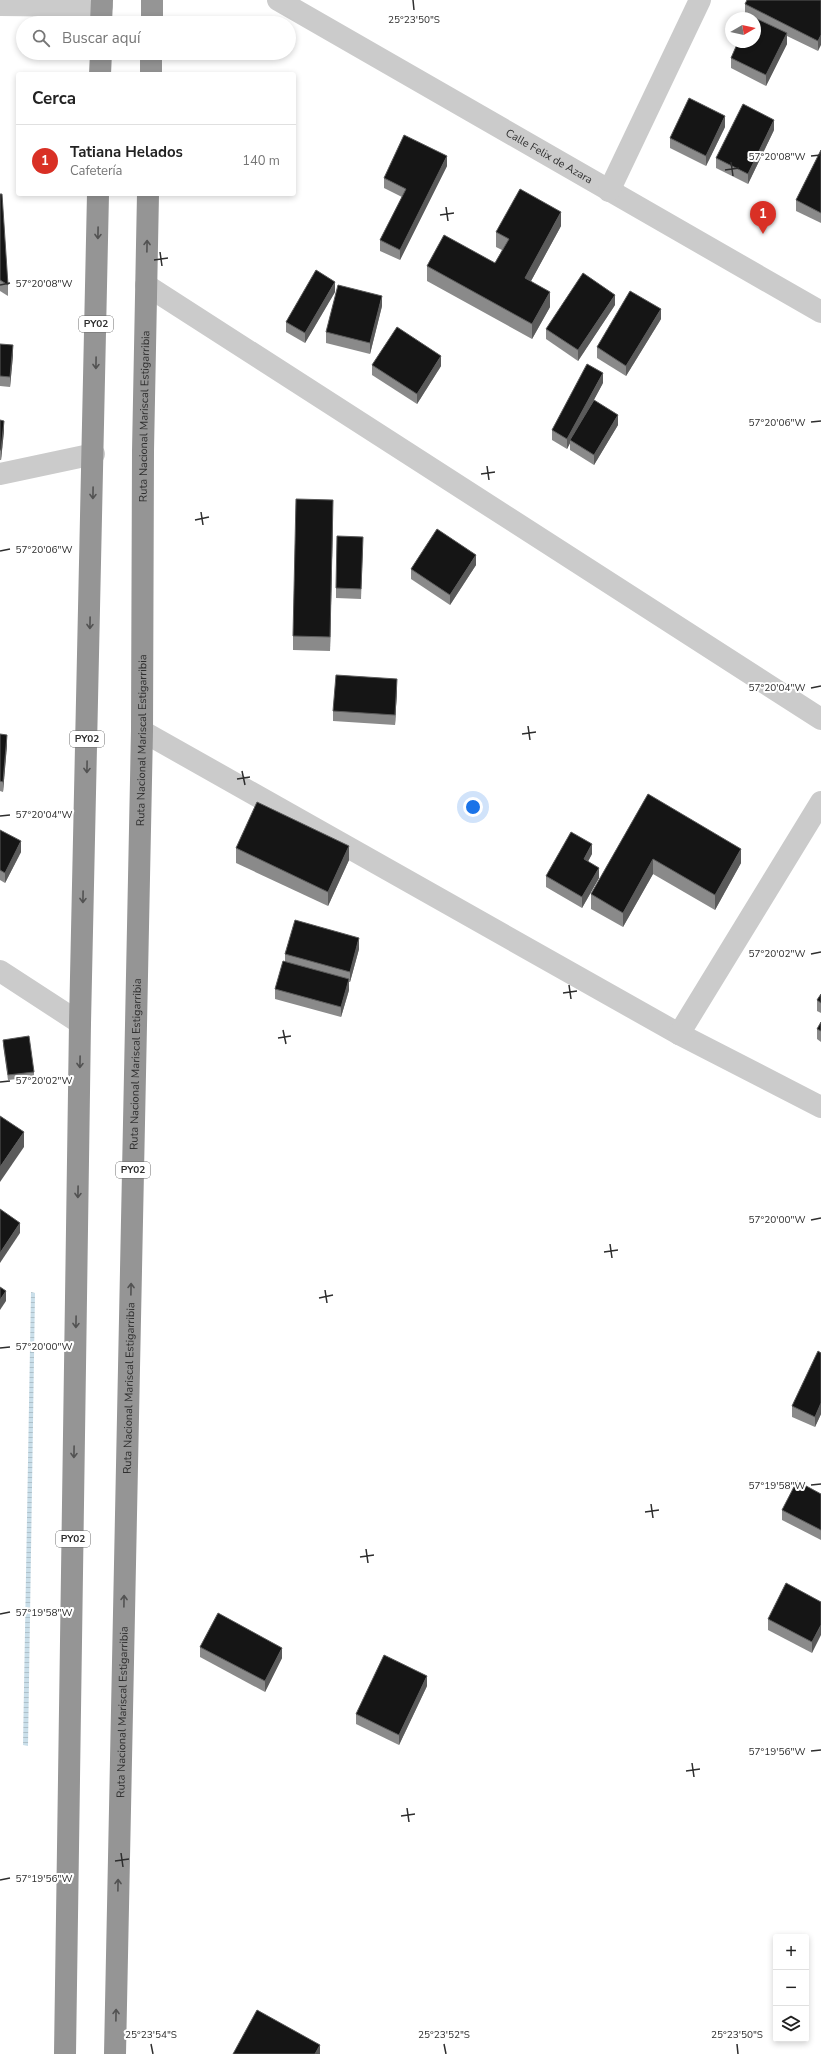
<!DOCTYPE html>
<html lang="es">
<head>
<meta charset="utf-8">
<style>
	:root { --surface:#fff; --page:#f2f2f2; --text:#222; --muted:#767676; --line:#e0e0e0; --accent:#d93025 }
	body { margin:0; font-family:"Nunito Sans",sans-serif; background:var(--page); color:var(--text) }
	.controls { position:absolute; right:12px; bottom:12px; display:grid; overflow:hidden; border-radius:4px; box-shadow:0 2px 6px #0003 }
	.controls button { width:36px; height:36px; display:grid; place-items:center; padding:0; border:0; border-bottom:1px solid var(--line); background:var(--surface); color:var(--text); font:20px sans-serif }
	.compass { position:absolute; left:725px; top:12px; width:36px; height:36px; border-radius:50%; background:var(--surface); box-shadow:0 2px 6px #0003; rotate:81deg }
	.you { position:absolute; left:473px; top:807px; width:14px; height:14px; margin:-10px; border:3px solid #fff; border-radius:50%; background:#1a73e8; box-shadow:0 0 0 6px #1a73e833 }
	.badge { display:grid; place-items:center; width:26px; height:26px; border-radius:50%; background:var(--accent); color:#fff; font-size:13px; font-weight:700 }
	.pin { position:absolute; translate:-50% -33px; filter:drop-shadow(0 1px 2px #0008) }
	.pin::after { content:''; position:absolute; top:21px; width:14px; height:12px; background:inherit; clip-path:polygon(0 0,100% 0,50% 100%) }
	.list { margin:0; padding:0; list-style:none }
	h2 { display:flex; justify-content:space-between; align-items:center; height:52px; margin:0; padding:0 16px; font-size:17px }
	h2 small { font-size:13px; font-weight:400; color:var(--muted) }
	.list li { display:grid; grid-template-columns:26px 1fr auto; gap:12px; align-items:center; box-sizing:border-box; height:72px; padding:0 16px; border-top:1px solid var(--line) }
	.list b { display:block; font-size:15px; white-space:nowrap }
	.list p { margin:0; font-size:13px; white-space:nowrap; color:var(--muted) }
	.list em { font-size:13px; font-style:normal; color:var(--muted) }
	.icon { flex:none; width:22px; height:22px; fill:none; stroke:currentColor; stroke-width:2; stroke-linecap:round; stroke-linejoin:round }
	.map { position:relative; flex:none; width:821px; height:2054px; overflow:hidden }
	.search { position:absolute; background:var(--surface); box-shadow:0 2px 6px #0003; left:16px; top:16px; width:280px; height:44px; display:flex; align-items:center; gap:10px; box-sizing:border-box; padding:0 14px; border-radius:22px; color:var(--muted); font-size:15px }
	.panel { position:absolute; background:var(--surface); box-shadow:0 2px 6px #0003; left:16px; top:72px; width:280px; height:124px; border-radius:4px }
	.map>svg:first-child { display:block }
	.water { fill:url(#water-rules) }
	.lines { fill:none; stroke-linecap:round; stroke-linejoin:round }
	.street { stroke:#cbcbcb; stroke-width:22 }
	.highway { stroke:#959595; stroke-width:22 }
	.wall { fill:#8a8a8a }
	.shaded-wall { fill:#5b5b5b }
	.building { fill:#151515; stroke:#5b5b5b }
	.oneway { stroke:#525252 }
	.ticks { fill:none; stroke:#2e2e2e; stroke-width:1.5 }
	.labels { text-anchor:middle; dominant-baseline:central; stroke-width:4; stroke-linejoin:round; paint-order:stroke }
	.shield { fill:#fff; stroke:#6d6d6d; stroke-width:1 }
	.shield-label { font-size:10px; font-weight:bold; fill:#2e2e2e }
	.street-label { font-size:11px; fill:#2e2e2e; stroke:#fff }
	.ticks-label { font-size:10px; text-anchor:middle; fill:#2e2e2e; stroke:#fff; stroke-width:4; stroke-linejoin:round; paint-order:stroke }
</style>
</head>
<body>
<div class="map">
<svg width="821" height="2054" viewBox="0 0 821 2054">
	<defs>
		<pattern id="water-rules" width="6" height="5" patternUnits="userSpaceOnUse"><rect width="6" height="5" fill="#cadfea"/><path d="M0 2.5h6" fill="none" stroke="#aec0c9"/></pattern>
	</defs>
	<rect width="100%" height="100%" fill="#fff"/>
	<polygon class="water" points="31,1292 35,1293 28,1746 23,1745"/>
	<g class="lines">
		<g class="street">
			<path id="s1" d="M278,0l543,312"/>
			<polyline points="0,5 102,6"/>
			<polyline points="609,191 700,0"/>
			<polyline points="146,285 821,719"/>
			<polyline points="0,474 94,454"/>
			<polyline points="142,731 679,1034 821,1107"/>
			<polyline points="0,971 80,1023"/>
			<polyline points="679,1034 821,802"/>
		</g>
		<g class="highway">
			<polyline points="101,23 102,0"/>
			<polyline points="152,23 152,0"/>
			<polyline points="100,74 101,53"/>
			<polyline points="151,74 151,53"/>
			<polyline points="65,2054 80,1023 98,194"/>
			<path id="s2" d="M115,2054l27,-1323 1,-280 5,-257"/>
		</g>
	</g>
	<g class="wall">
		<polygon points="821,0 818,51 787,36 787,44 766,86 731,68 731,58 750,17 745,14 745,4"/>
		<polygon points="725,127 706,166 670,148 670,138"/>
		<polygon points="774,130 748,184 716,168 716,158"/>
		<polygon points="821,150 821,223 796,211 796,200"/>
		<polygon points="447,166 400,260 380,251 380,240 402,197 384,188 384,178"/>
		<polygon points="0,194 8,285 8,296 0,291"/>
		<polygon points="561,226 531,281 550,307 532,339 427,281 427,266 495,263 502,250 496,247 496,232"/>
		<polygon points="335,292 305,343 286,332 286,322"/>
		<polygon points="615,305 578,361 546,339 546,329"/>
		<polygon points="382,306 370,354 326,343 326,332"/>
		<polygon points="661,319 626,376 597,358 597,347"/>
		<polygon points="0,344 13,355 10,387 0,386"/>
		<polygon points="372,365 441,366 417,404 372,375"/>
		<polygon points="603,383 588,410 618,425 594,465 570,450 570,443 567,449 552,440 552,430"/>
		<polygon points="0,420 4,431 1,460 0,460"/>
		<polygon points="333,515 330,651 293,650 293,636"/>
		<polygon points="363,547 361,599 336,598 336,588"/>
		<polygon points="476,565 450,605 411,579 411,569"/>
		<polygon points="397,690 395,725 333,721 333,711"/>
		<polygon points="0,734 7,745 3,792 0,791"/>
		<polygon points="648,794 741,863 715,910 653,874 623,927 591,909 591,894"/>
		<polygon points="0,830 21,852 5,883 0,880"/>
		<polygon points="236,848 349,860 328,906 236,863"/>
		<polygon points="592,854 588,861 599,878 582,908 546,887 546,876"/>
		<polygon points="359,949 350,982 349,982 349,990 341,1017 275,999 275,989 285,961 285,954"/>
		<polygon points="821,994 821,1013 817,1011 817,1000"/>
		<polygon points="821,1022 821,1042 817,1039 817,1029"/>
		<polygon points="3,1040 34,1072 34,1077 8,1080 3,1045"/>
		<polygon points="821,1353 821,1414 815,1427 792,1417 792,1406"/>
		<polygon points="821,1494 821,1540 782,1520 782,1510"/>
		<polygon points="821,1602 812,1653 768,1630 768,1619"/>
		<polygon points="200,1647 282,1658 265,1692 200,1657"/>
		<polygon points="427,1686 399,1745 356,1724 356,1714"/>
	</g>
	<g class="shaded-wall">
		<polygon points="787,33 787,44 766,86 766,75"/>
		<polygon points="821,35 821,45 818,51 818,41"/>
		<polygon points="725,116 725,127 706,166 706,156"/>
		<polygon points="774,120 774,130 748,184 748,174"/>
		<polygon points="447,156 447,166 400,260 400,250"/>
		<polygon points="561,212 561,226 525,292 525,278"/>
		<polygon points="335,282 335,292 305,343 305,333"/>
		<polygon points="550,292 550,307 532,339 532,324"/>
		<polygon points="615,295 615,305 578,361 578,350"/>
		<polygon points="382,296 382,306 370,354 370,343"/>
		<polygon points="661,309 661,319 626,376 626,366"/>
		<polygon points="13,345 13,355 10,387 10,377"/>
		<polygon points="441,356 441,366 417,404 417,394"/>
		<polygon points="603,373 603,383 572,441 570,440 570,443 567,449 567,439"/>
		<polygon points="618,415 618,425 594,465 594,455"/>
		<polygon points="4,421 4,431 1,460 1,450"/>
		<polygon points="333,500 333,515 330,651 330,637"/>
		<polygon points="476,555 476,565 450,605 450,595"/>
		<polygon points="397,679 397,690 395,725 395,715"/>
		<polygon points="7,735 7,745 3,792 3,782"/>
		<polygon points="21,841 21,852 5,883 5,873"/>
		<polygon points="592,844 592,854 584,869 584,859"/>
		<polygon points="349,846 349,860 328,906 328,892"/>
		<polygon points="741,849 741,863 715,910 715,895"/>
		<polygon points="653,859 653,874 623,927 623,913"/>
		<polygon points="599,868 599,878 582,908 582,897"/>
		<polygon points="359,938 359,949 350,982 350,972"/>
		<polygon points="349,979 349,990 341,1017 341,1007"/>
		<polygon points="24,1132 24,1147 0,1182 0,1167"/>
		<polygon points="20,1223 20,1233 0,1263 0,1253"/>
		<polygon points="6,1291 6,1301 0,1310 0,1300"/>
		<polygon points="821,1403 821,1414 815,1427 815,1417"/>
		<polygon points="821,1625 821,1635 812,1653 812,1642"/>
		<polygon points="282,1648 282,1658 265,1692 265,1681"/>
		<polygon points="427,1676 427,1686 399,1745 399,1735"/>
		<polygon points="320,2045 320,2054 315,2054"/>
	</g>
	<g class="building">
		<polygon points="747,0 821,0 821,35 818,41 745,4"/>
		<polygon points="751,16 787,33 766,75 731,58 738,42 755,42 755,18 750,18"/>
		<polygon points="689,98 725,116 706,156 670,138"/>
		<polygon points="743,104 774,120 748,174 716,158"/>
		<polygon points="404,135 447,156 400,250 380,240 406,189 384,178"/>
		<polygon points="821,150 821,213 796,200"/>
		<polygon points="520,189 561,212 525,278 550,292 532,324 427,266 444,235 495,263 509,239 496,232"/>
		<polygon points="0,194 2,194 8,285 0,280"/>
		<polygon points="316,270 335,282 305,333 286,322"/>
		<polygon points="583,273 615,295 578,350 546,329"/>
		<polygon points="338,285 382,296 370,343 326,332"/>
		<polygon points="630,291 661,309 626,366 597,347"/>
		<polygon points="397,327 441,356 417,394 372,365"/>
		<polygon points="0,344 13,345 10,377 0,376"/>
		<polygon points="587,364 603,373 567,439 552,430"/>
		<polygon points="594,400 618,415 594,455 570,440"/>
		<polygon points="0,420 4,421 1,450 0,450"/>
		<polygon points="296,499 333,500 330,637 293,636"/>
		<polygon points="437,529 476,555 450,595 411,569"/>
		<polygon points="337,536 363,537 361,589 336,588"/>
		<polygon points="336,675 397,679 395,715 333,711"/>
		<polygon points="0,734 7,735 3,782 0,781"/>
		<polygon points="648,794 741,849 715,895 653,859 623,913 591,894"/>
		<polygon points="257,802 349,846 328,892 236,848"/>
		<polygon points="0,830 21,841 5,873 0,870"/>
		<polygon points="571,832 592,844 584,859 599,868 582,897 546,876"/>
		<polygon points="295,920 359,938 350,972 285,954"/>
		<polygon points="283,961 349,979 341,1007 275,989"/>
		<polygon points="821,994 821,1003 817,1000"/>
		<polygon points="821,1022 821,1031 817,1029"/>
		<polygon points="29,1036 34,1072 8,1075 3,1040"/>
		<polygon points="0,1116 24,1132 0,1167"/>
		<polygon points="0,1209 20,1223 0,1253"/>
		<polygon points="0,1287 6,1291 0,1300"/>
		<polygon points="818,1351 821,1353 821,1403 815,1417 792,1406"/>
		<polygon points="797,1481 821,1494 821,1530 782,1510"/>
		<polygon points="786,1583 821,1602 821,1625 812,1642 768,1619"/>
		<polygon points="218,1613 282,1648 265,1681 200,1647"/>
		<polygon points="384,1655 427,1676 399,1735 356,1714"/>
		<polygon points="257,2010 320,2045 315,2054 233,2054"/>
	</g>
	<defs><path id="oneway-shaft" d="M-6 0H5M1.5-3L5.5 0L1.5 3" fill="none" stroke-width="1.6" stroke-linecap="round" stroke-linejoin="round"/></defs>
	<g class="oneway">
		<use href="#oneway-shaft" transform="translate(98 233) rotate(91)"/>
		<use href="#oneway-shaft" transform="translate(147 246) rotate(-89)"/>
		<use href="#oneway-shaft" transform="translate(96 363) rotate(91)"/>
		<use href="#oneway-shaft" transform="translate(93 493) rotate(91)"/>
		<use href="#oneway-shaft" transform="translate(90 623) rotate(91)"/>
		<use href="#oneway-shaft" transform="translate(87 767) rotate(91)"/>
		<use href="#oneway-shaft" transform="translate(83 897) rotate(91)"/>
		<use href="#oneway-shaft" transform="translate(80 1062) rotate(91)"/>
		<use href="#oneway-shaft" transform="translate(78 1192) rotate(91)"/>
		<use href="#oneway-shaft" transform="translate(131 1289) rotate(-89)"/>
		<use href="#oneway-shaft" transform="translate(76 1322) rotate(91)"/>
		<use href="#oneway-shaft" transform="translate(74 1452) rotate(91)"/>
		<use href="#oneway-shaft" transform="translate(124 1601) rotate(-89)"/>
		<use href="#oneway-shaft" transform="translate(118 1885) rotate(-89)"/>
		<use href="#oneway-shaft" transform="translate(116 2015) rotate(-89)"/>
	</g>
	<path class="ticks" d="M413,0l1,10M811,156l10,-1M731,162l2,14M725,170l14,-2M446,207l2,14M440,215l14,-2M160,252l2,14M154,260l14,-2M0,285l10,-2M811,422l10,-1M487,466l2,14M481,474l14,-2M201,512l2,13M195,520l14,-3M0,551l10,-2M811,688l10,-2M528,726l2,14M522,734l14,-2M242,771l3,14M237,779l13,-2M0,816l10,-1M811,954l10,-2M569,985l2,14M563,993l14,-2M283,1030l3,14M278,1038l13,-2M0,1082l10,-1M811,1220l10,-2M610,1244l2,14M604,1252l14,-2M325,1290l2,13M319,1298l14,-3M0,1348l10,-1M811,1485l10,-1M651,1504l2,14M645,1512l14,-2M366,1549l2,14M360,1557l14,-2M0,1614l10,-2M811,1751l10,-1M692,1763l2,14M686,1771l14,-2M407,1808l2,14M401,1816l14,-2M121,1853l2,14M115,1861l14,-2M0,1880l10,-2M151,2044l2,10M444,2044l2,10M737,2044l1,10"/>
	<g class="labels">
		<g class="shield">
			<rect x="79" y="316" width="34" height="16" rx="3"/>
			<rect x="70" y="731" width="34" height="16" rx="3"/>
			<rect x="116" y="1162" width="34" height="16" rx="3"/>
			<rect x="56" y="1531" width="34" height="16" rx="3"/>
		</g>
		<g class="shield-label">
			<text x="96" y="324">PY02</text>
			<text x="87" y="739">PY02</text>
			<text x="133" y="1170">PY02</text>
			<text x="73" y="1539">PY02</text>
		</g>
		<g class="street-label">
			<text stroke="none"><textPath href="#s1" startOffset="313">Calle Felix de Azara</textPath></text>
			<text stroke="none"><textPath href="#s2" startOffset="1638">Ruta Nacional Mariscal Estigarribia</textPath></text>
			<text stroke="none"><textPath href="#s2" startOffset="1314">Ruta Nacional Mariscal Estigarribia</textPath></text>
			<text stroke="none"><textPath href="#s2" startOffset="990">Ruta Nacional Mariscal Estigarribia</textPath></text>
			<text stroke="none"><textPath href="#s2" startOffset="666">Ruta Nacional Mariscal Estigarribia</textPath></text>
			<text stroke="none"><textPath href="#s2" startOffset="342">Ruta Nacional Mariscal Estigarribia</textPath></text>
		</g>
	</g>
	<g class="ticks-label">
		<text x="414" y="23">25°23'50"S</text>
		<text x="777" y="160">57°20'08"W</text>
		<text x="44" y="287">57°20'08"W</text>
		<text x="777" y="426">57°20'06"W</text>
		<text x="44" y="553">57°20'06"W</text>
		<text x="777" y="691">57°20'04"W</text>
		<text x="44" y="818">57°20'04"W</text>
		<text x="777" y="957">57°20'02"W</text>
		<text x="44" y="1084">57°20'02"W</text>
		<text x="777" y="1223">57°20'00"W</text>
		<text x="44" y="1350">57°20'00"W</text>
		<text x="777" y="1489">57°19'58"W</text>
		<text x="44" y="1616">57°19'58"W</text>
		<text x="777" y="1755">57°19'56"W</text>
		<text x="44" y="1882">57°19'56"W</text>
		<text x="151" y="2038">25°23'54"S</text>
		<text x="444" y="2038">25°23'52"S</text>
		<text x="737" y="2038">25°23'50"S</text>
	</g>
</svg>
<div class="controls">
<button>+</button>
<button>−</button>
<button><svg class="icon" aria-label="layers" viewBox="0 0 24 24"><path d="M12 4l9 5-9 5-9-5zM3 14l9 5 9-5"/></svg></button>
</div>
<svg class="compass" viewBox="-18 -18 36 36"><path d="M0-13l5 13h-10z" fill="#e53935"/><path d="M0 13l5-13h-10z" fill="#767676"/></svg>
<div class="you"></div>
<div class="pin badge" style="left:763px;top:234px">1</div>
<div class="search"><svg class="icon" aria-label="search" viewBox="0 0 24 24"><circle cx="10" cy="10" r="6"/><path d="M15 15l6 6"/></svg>Buscar aquí</div>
<section class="panel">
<h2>Cerca<small></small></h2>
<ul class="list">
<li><span class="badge">1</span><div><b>Tatiana Helados</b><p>Cafetería</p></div><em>140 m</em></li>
</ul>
</section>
</div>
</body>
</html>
